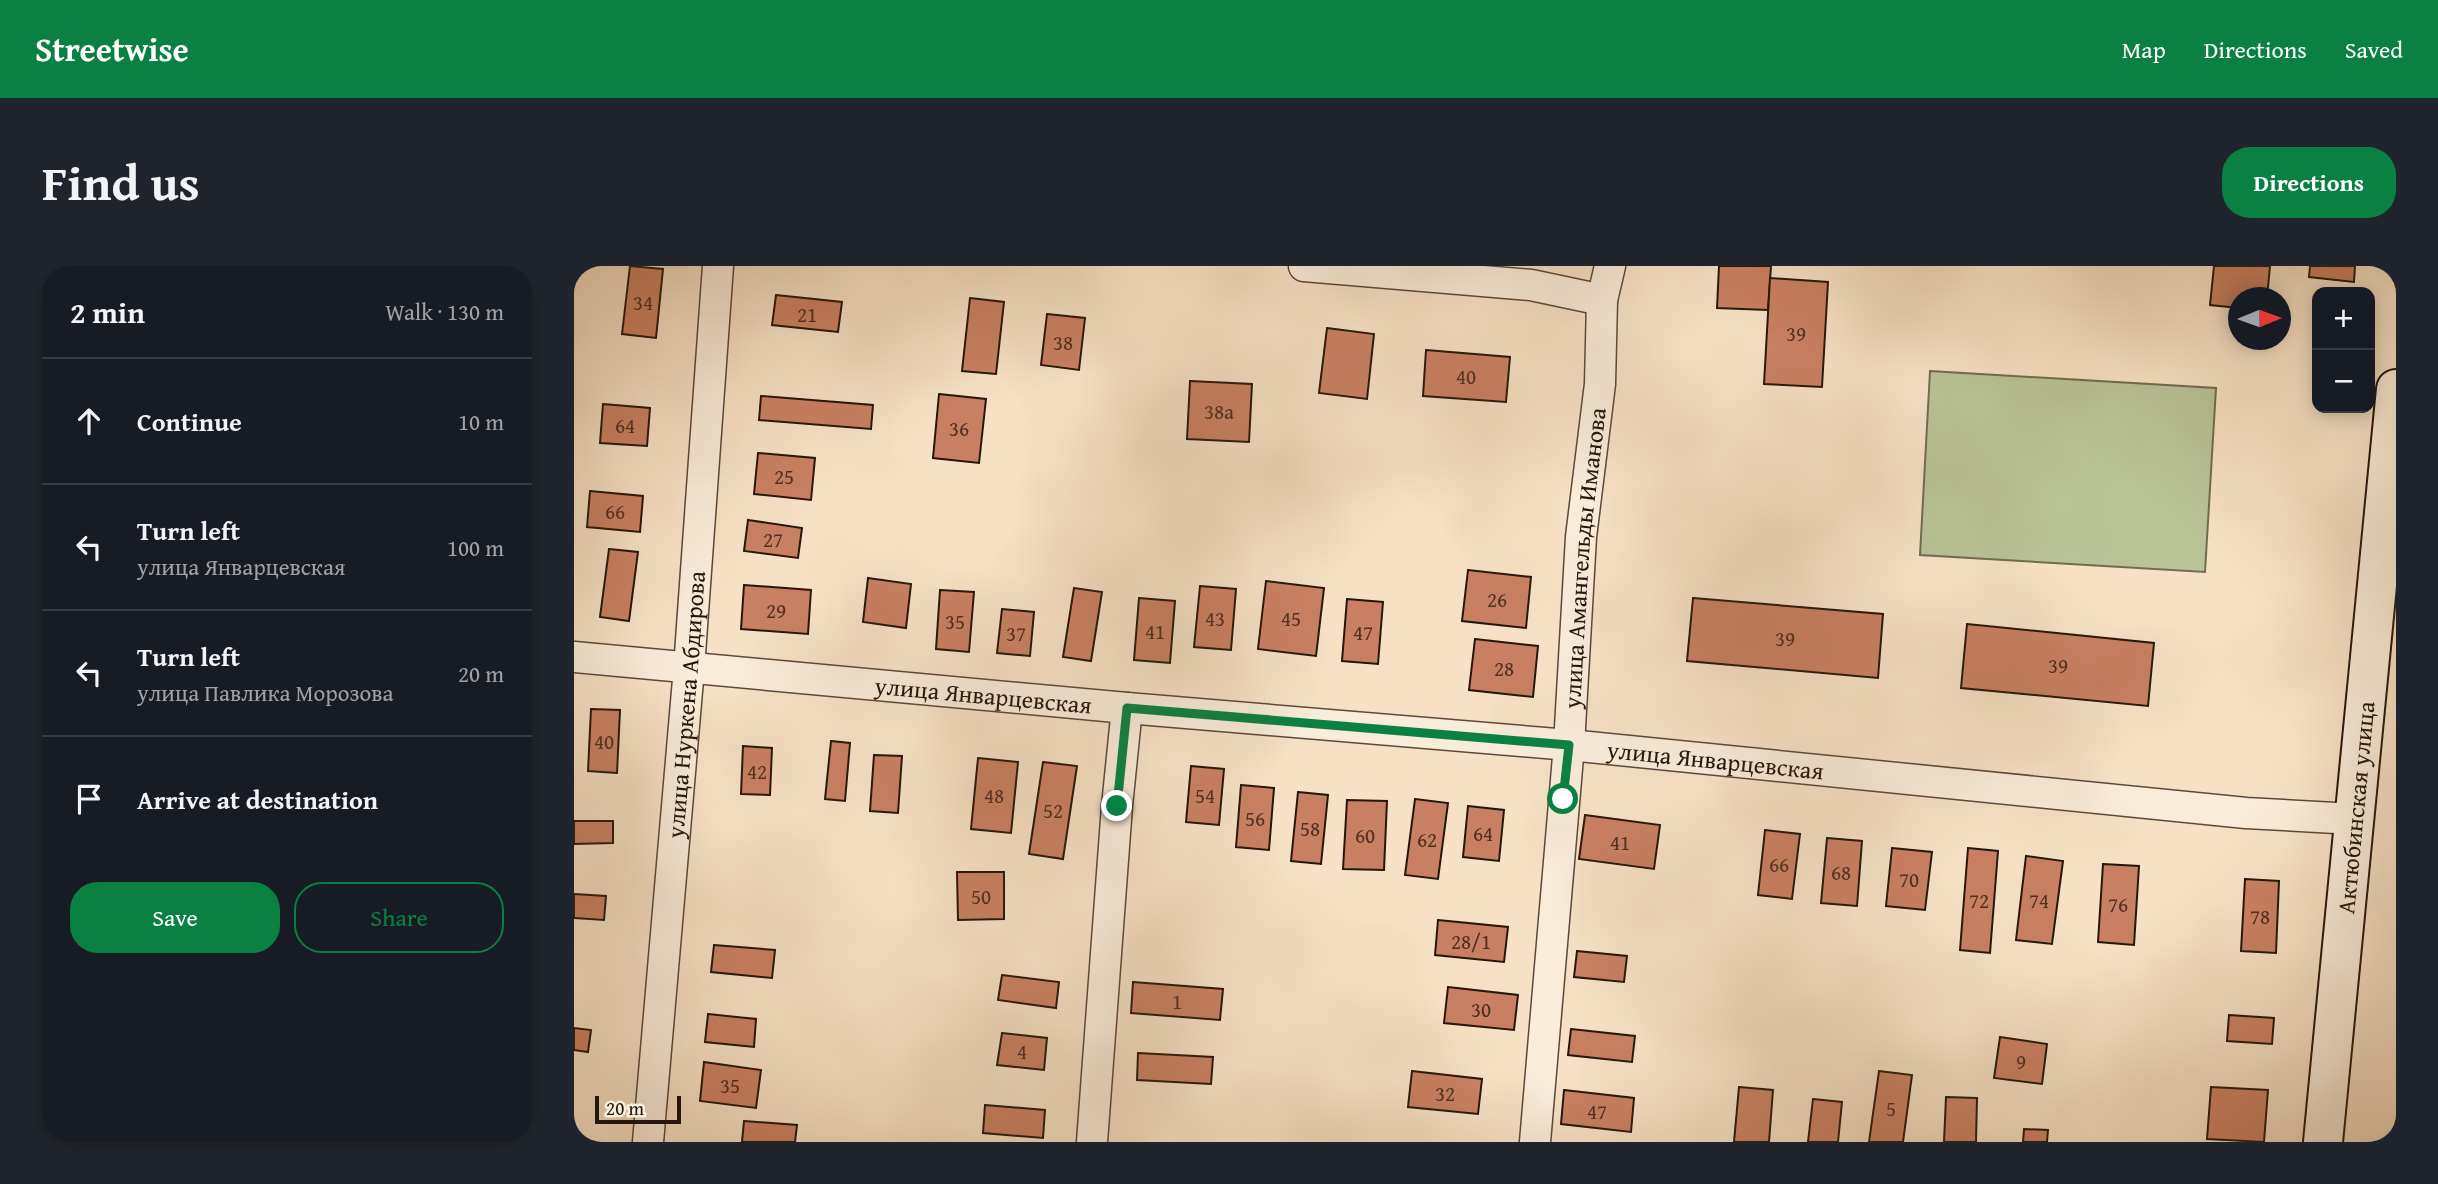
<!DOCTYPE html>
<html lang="en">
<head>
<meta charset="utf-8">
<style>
	:root { --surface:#171b24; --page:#20242c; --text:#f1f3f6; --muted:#9ea1a6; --line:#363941; --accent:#0b8043 }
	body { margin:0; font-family:"Gentium Book Plus",serif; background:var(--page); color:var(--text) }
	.controls { position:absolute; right:21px; top:21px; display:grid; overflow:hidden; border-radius:14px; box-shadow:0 4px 18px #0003 }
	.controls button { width:63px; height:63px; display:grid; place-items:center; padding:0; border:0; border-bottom:2px solid var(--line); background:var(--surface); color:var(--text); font:35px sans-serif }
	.compass { position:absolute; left:1654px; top:21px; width:63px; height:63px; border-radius:50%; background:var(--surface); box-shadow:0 4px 18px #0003; rotate:89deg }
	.scale { position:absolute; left:21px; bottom:18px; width:86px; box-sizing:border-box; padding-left:7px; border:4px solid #27160c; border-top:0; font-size:19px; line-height:24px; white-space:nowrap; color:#27160c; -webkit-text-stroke:5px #f9ecd9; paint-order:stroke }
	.stop { position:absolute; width:21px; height:21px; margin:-16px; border:5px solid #0b8043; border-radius:50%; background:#fff }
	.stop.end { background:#0b8043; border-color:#fff; box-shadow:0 2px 7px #0008 }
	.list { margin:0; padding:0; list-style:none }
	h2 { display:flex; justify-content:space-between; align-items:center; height:91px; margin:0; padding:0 28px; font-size:30px }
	h2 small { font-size:23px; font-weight:400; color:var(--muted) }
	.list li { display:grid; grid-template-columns:46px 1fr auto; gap:21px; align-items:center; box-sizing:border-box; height:126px; padding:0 28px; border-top:2px solid var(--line) }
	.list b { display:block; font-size:26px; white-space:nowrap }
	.list p { margin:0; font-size:23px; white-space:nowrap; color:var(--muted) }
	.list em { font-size:23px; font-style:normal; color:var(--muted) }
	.actions { display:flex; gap:14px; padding:21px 28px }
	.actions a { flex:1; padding:16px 0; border:2px solid var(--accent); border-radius:28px; text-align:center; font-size:24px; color:var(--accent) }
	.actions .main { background:var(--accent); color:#fff }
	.icon { flex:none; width:38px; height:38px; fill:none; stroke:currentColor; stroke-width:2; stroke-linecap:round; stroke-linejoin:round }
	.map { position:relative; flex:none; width:1822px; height:876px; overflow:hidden; border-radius:28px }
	header { display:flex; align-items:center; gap:42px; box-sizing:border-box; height:98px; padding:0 35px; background:var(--accent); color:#fff }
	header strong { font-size:33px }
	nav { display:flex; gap:38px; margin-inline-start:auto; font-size:24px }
	.intro { display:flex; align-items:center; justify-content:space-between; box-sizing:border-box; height:168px; padding:0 42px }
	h1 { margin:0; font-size:49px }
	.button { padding:18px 32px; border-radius:28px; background:var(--accent); color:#fff; font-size:24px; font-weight:700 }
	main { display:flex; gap:42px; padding:0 42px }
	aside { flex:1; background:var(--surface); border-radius:28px; box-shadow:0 4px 18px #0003 }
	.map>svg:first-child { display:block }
	.green { fill:#b9c396; stroke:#706c51; stroke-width:2 }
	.building { fill:#c98062; stroke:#27160c; stroke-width:2 }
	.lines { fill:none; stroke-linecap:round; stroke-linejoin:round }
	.street-casing { stroke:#5b493a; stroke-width:33 }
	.secondary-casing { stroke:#27160c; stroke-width:42 }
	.street { stroke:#f9ecd9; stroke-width:30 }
	.secondary { stroke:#f9ecd9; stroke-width:38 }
	.route { stroke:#0b8043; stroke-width:9 }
	.labels { text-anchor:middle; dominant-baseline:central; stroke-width:5; stroke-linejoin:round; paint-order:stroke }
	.number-label { font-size:21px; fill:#503022 }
	.street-label { font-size:24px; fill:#27160c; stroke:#f9ecd9 }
</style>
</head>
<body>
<header>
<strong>Streetwise</strong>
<nav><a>Map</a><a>Directions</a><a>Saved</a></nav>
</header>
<div class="intro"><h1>Find us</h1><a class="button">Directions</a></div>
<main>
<aside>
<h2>2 min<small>Walk · 130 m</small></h2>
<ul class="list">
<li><svg class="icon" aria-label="ahead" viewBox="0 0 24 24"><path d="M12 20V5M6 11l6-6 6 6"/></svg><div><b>Continue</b></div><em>10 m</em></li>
<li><svg class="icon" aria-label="left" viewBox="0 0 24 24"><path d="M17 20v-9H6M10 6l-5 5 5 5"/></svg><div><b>Turn left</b><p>улица Январцевская</p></div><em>100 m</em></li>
<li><svg class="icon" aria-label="left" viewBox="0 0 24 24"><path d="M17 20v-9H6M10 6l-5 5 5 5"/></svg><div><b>Turn left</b><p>улица Павлика Морозова</p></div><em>20 m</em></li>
<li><svg class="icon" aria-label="arrive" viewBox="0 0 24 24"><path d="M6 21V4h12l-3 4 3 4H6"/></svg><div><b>Arrive at destination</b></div></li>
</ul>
<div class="actions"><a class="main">Save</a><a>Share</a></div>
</aside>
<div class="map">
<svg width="1822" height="876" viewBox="0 0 1822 876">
	<rect width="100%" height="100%" fill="#f6e1c4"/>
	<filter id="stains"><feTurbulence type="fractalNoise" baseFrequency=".00286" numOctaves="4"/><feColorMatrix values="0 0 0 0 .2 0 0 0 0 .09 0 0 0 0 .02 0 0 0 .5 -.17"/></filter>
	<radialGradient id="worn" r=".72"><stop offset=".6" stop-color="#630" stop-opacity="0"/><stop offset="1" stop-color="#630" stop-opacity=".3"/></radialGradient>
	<polygon class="green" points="1356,105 1642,122 1631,306 1346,289"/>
	<g class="building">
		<polygon points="56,0 89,3 82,72 48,68"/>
		<polygon points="1145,0 1197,0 1194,44 1143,42"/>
		<polygon points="1640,0 1696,0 1693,32 1664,32 1664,42 1636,39"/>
		<polygon points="1736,0 1781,0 1780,16 1735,11"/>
		<polygon points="1196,12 1254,16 1248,121 1190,118"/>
		<polygon points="202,29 268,36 264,66 198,59"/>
		<polygon points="396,32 430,36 422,108 388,105"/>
		<polygon points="473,48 511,52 505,104 467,99"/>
		<polygon points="753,62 800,68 793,133 745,127"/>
		<polygon points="852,84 936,91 932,136 849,130"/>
		<polygon points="616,115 678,118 675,176 613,173"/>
		<polygon points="365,128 412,133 405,197 359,192"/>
		<polygon points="187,130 299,139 297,163 185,154"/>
		<polygon points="29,138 76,142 73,180 26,177"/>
		<polygon points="184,187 241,192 237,234 180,228"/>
		<polygon points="16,225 69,230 66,266 13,261"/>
		<polygon points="174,254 228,262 224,292 170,285"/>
		<polygon points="35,283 64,286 55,355 26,351"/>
		<polygon points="894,304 957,311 952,362 888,355"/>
		<polygon points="294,312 337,318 332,362 289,356"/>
		<polygon points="692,315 750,322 742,390 684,383"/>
		<polygon points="170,319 237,324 234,368 167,363"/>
		<polygon points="626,320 662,323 657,384 620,381"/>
		<polygon points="500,322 528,326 517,395 489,391"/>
		<polygon points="366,324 400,326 395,386 362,383"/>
		<polygon points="565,332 601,335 596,397 560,394"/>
		<polygon points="1119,332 1309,348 1304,412 1113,395"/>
		<polygon points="773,333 809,336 804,398 768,395"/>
		<polygon points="428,343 460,346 456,390 423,387"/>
		<polygon points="1393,358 1580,377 1574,440 1387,422"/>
		<polygon points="901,373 964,380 959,431 895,424"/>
		<polygon points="17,443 46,444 43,507 14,505"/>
		<polygon points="257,475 276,477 271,535 251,533"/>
		<polygon points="169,480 198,482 196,529 167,528"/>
		<polygon points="300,489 328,490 324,547 296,545"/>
		<polygon points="404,492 444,496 437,567 397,563"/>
		<polygon points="469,496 503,500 489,593 455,588"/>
		<polygon points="617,500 650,503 645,559 612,556"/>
		<polygon points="667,519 700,522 695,584 662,581"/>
		<polygon points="724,526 754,529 747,598 717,595"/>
		<polygon points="841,533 874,537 864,613 831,609"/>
		<polygon points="773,534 813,535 810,604 769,603"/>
		<polygon points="894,540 930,544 925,595 889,591"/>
		<polygon points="1011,549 1086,559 1080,603 1005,593"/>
		<polygon points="0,555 39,555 39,577 0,578"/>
		<polygon points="1191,564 1226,568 1218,633 1184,629"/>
		<polygon points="1253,572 1288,575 1283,640 1247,637"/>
		<polygon points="1318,582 1358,586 1351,644 1312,640"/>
		<polygon points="1394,582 1424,585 1416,687 1386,684"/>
		<polygon points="1452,590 1489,595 1478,678 1442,674"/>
		<polygon points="1529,598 1565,600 1560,679 1524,676"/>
		<polygon points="383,606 430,606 430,653 384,654"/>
		<polygon points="1671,613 1705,615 1702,687 1667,685"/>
		<polygon points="0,628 32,630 30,654 0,652"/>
		<polygon points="864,654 934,661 930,696 861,689"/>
		<polygon points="140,679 201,684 198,712 137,706"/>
		<polygon points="1003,685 1053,690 1050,716 1000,711"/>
		<polygon points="428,709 485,716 482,742 424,734"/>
		<polygon points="559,716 649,723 646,754 557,747"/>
		<polygon points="874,721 944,729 940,764 870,757"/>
		<polygon points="134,748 182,753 180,781 131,776"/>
		<polygon points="1655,749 1700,752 1698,778 1653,775"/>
		<polygon points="0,762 17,764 14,786 0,784"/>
		<polygon points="997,763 1061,770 1058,796 994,789"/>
		<polygon points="428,767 473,772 470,804 423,799"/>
		<polygon points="1426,771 1473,778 1468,818 1420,812"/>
		<polygon points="564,787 639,791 637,818 563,814"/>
		<polygon points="130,796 187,804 182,842 126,835"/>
		<polygon points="838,805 908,813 904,848 834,841"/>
		<polygon points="1305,805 1338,809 1329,876 1295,876"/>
		<polygon points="1165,821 1199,824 1195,876 1160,876"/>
		<polygon points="1637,821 1694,824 1690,876 1633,873"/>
		<polygon points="990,824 1060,832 1057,866 987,858"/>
		<polygon points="1372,831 1403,832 1402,876 1370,876"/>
		<polygon points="1239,833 1268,836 1264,876 1234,876"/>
		<polygon points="411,839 471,844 469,872 409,867"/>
		<polygon points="170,855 223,859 221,876 168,876"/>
		<polygon points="1450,863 1474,864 1473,876 1449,876"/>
	</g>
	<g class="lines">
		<g class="street-casing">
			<g id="street">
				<polyline points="730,0 957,19 1028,34"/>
				<path id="s1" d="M0,391l553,51 442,37 677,68 108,6"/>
				<path id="s2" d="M74,876l41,-474 29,-402"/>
				<polyline points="518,876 543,540 553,442"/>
				<path id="s3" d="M961,876l34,-397 12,-208 19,-153 2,-84 8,-34"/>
			</g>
		</g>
		<g class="secondary-casing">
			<g id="secondary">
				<path id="s4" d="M1749,876l73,-753"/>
			</g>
		</g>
		<use href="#street" class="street"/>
		<use href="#secondary" class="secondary"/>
	</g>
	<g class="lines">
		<polyline class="route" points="543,540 553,442 995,479 989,533"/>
	</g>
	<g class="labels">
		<g class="number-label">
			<text x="69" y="36">34</text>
			<text x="233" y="48">21</text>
			<text x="1222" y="67">39</text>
			<text x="489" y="76">38</text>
			<text x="892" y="110">40</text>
			<text x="645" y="145">38а</text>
			<text x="51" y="159">64</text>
			<text x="385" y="162">36</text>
			<text x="210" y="210">25</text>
			<text x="41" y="245">66</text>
			<text x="199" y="273">27</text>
			<text x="923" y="333">26</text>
			<text x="202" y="344">29</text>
			<text x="641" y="352">43</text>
			<text x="717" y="352">45</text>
			<text x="381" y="355">35</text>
			<text x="581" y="365">41</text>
			<text x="789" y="366">47</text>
			<text x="442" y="367">37</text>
			<text x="1211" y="372">39</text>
			<text x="1484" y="399">39</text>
			<text x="930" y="402">28</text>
			<text x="30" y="475">40</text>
			<text x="183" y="505">42</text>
			<text x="420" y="529">48</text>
			<text x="631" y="529">54</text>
			<text x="479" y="544">52</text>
			<text x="681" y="552">56</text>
			<text x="736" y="562">58</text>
			<text x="909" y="567">64</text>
			<text x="791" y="569">60</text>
			<text x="853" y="573">62</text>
			<text x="1046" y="576">41</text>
			<text x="1205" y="598">66</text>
			<text x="1267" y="606">68</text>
			<text x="1335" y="613">70</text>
			<text x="407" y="630">50</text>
			<text x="1405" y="634">72</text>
			<text x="1465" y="634">74</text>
			<text x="1544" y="638">76</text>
			<text x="1686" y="650">78</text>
			<text x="897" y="675">28/1</text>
			<text x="603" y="735">1</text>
			<text x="907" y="743">30</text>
			<text x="448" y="785">4</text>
			<text x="1447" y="795">9</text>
			<text x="156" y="819">35</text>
			<text x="871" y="827">32</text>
			<text x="1317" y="842">5</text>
			<text x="1023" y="845">47</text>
		</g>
		<g class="street-label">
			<text stroke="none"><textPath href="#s3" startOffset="586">улица Амангельды Иманова</textPath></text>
			<text stroke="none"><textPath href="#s1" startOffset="411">улица Январцевская</textPath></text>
			<text stroke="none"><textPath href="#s2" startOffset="439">улица Нуркена Абдирова</textPath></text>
			<text stroke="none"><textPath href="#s1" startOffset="1146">улица Январцевская</textPath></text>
			<text stroke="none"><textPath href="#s4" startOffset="336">Актюбинская улица</textPath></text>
		</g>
	</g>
	<rect width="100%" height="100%" filter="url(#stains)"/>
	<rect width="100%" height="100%" fill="url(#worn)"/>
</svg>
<div class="controls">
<button>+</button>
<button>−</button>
</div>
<svg class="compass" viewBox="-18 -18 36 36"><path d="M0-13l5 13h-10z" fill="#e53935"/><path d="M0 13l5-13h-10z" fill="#9ea1a6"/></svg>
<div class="scale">20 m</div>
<div class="stop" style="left:989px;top:533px"></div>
<div class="stop end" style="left:543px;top:540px"></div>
</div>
</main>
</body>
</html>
